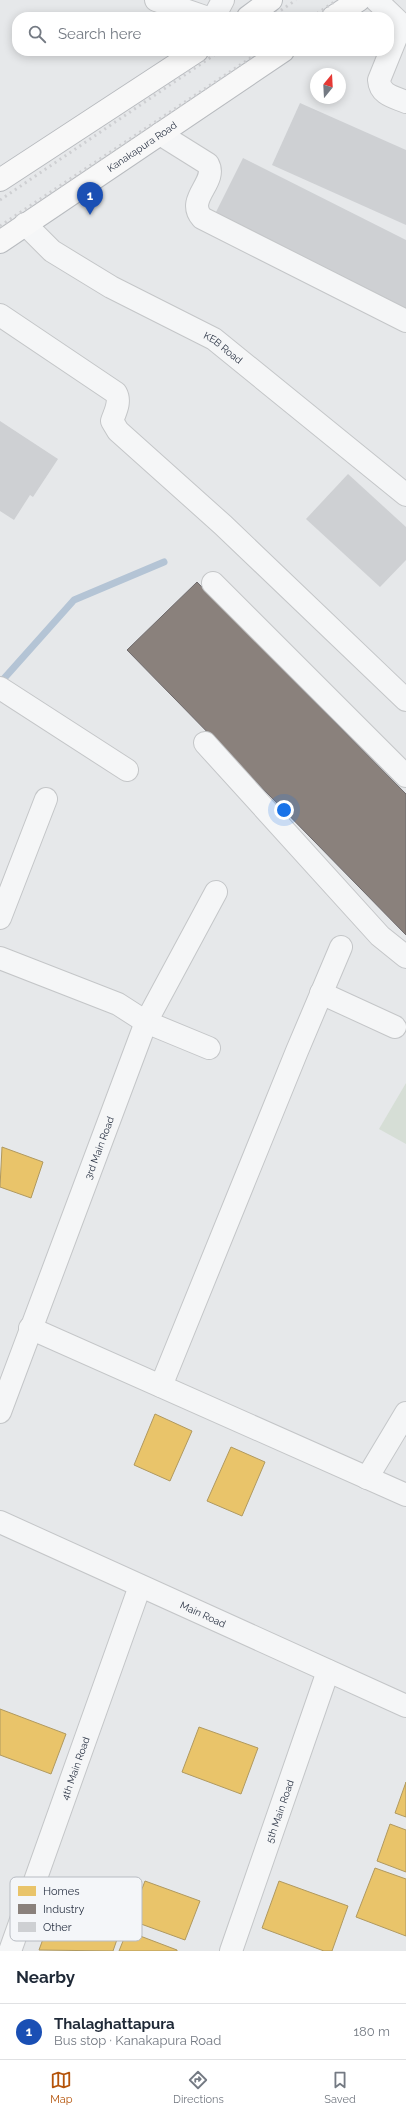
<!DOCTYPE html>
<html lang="en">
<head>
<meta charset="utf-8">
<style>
	:root { --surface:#fff; --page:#f2f2f3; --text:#1f2937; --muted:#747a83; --line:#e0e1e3; --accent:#b45309 }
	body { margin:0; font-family:Raleway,sans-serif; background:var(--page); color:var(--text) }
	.compass { position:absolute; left:310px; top:68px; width:36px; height:36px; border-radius:50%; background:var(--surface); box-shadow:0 2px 10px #0003; rotate:18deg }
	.you { position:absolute; left:284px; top:810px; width:14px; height:14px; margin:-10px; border:3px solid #fff; border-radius:50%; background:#1a73e8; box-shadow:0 0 0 6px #1a73e833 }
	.badge { display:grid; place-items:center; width:26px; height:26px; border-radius:50%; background:var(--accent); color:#fff; font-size:13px; font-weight:700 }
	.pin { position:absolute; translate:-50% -33px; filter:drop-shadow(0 1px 2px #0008) }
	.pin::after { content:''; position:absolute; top:21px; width:14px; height:12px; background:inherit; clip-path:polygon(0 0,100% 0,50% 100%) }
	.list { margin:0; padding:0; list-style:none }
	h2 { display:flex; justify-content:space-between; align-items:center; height:52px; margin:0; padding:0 16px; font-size:17px }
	h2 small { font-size:13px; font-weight:400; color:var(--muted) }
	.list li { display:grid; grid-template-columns:26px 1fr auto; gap:12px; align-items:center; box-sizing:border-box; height:56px; padding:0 16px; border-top:1px solid var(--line) }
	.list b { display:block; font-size:15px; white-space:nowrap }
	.list p { margin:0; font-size:13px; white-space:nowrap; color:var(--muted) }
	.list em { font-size:13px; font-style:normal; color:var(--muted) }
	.icon { flex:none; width:22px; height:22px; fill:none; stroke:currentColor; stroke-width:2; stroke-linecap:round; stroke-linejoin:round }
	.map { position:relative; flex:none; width:406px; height:1951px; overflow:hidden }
	.search { position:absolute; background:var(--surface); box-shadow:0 2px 10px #0003; left:12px; right:12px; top:12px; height:44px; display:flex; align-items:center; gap:10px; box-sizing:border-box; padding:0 14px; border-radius:16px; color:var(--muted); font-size:15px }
	.sheet { height:108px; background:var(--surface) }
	nav { display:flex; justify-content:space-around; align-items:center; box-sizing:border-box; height:56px; border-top:1px solid var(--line); background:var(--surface); font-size:11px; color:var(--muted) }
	nav a { display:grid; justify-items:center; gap:2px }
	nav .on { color:var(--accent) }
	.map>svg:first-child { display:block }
	.green { fill:#d6ded6 }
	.homes { fill:#e9c46a; stroke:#b0995f }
	.industry { fill:#8a817c; stroke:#6e6a6c }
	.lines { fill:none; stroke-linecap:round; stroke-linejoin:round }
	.stream { stroke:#b4c4d5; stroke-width:7 }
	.building { fill:#ced0d3 }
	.minor-casing { stroke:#c4c6c8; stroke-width:24 }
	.highway-casing { stroke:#b8bbbf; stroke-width:24 }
	.minor { stroke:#f5f6f7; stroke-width:22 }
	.highway { stroke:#f8f8f8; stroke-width:22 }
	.rail { stroke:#cecfd2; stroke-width:3; stroke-dasharray:2 4; stroke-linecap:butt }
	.labels { text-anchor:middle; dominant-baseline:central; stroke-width:4; stroke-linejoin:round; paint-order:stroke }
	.street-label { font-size:10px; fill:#2b3445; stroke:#f4f6f9 }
	.key { fill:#f4f6f9; stroke:#b8bcc3; stroke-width:1 }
	.key-label { font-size:11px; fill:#2b3445 }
</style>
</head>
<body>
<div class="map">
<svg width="406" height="1951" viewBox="0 0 406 1951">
	<rect width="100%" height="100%" fill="#e6e8ea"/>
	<polygon class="green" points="406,1083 406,1144 379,1129"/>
	<g class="homes">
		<polygon points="2,1147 43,1162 31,1198 0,1187"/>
		<polygon points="155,1414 192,1431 170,1481 134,1465"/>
		<polygon points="231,1447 265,1462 242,1516 207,1501"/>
		<polygon points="0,1709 66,1734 51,1774 0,1755"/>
		<polygon points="199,1727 258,1748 241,1794 182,1772"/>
		<polygon points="406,1782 406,1817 395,1813"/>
		<polygon points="390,1824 406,1830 406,1872 377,1861"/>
		<polygon points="375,1868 406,1879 406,1936 356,1917"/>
		<polygon points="145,1881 200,1901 185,1940 130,1920"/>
		<polygon points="279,1881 348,1906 332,1951 324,1951 262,1928"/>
		<polygon points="56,1903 121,1928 113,1951 39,1950"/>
		<polygon points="127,1931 177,1950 177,1951 119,1951"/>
	</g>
	<polygon class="industry" points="197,582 406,794 406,935 127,650"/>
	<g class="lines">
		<polyline class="stream" points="0,683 74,600 164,562"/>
	</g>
	<g class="building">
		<polygon points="300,103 406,150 406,225 272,165"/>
		<polygon points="243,158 406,240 406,312 214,216"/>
		<polygon points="0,421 58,459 33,497 30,495 14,520 0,511"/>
		<polygon points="348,474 406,527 406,560 380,587 306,519"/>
	</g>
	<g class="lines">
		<g class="minor-casing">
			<g id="minor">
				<polyline points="156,0 205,17"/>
				<path d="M376,0l24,23v5l-21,52c1,15 15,17 27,22"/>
				<polyline points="214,17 223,0"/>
				<path d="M160,134l48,30c10,18 -23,35 -6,54l204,103"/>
				<path id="s1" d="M25,224l27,27 59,36 103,52 192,156"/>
				<path d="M0,315l116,78c5,9 -1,19 -4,28l6,10 105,94 183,175"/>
				<polyline points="213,583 406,776"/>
				<polyline points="0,688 127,770"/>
				<polyline points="205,743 380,936 406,957"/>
				<polyline points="0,918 46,799"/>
				<polyline points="0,958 118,1004 146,1022 209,1048"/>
				<polyline points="321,993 395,1027"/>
				<polyline points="30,1328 406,1495"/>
				<polyline points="161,1386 297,1051 341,947"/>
				<path id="s2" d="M0,1412l146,-390 70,-130"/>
				<polyline points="367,1478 406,1413"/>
				<path id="s3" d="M0,1522l406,184"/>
				<path id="s4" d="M10,1951l130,-365"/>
				<path id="s5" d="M231,1951l97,-280"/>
			</g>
		</g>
		<g class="highway-casing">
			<g id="highway">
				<polyline points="248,17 271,0"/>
				<polyline points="333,17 359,0"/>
				<polyline points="0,180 197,51"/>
				<path id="s6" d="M0,242l283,-191"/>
			</g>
		</g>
		<use href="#minor" class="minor"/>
		<use href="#highway" class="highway"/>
		<g class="rail">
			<polyline points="271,17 296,0"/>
			<polyline points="312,17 337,0"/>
			<polyline points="0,200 220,51"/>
			<polyline points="0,226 261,51"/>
		</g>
	</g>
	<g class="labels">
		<g class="street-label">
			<text stroke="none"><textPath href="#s6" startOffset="171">Kanakapura Road</textPath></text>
			<text stroke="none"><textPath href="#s1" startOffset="235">KEB Road</textPath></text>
			<text stroke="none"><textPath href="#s2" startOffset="282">3rd Main Road</textPath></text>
			<text stroke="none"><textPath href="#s3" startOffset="223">Main Road</textPath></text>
			<text stroke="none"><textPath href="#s4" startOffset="194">4th Main Road</textPath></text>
			<text stroke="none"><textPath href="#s5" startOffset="148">5th Main Road</textPath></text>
		</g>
	</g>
	<rect x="10" y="1877" width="132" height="64" rx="6" class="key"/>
	<rect x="18" y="1886" width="18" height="10" fill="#e9c46a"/>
	<rect x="18" y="1904" width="18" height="10" fill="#8a817c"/>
	<rect x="18" y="1922" width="18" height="10" fill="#ced0d3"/>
	<g class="key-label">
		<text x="43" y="1895">Homes</text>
		<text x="43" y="1913">Industry</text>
		<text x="43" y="1931">Other</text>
	</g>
</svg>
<svg class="compass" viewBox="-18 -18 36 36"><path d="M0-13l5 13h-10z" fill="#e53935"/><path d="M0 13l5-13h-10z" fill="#747a83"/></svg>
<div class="you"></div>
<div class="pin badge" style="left:90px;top:215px;background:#1a4fb4">1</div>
<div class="search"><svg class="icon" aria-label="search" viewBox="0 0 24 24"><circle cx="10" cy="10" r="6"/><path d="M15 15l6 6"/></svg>Search here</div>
</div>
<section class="sheet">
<h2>Nearby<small></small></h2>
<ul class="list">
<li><span class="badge" style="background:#1a4fb4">1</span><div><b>Thalaghattapura</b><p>Bus stop · Kanakapura Road</p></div><em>180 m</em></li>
</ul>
</section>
<nav>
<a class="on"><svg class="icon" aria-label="map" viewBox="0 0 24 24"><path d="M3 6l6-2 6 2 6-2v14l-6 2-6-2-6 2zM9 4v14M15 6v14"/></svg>Map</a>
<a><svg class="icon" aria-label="directions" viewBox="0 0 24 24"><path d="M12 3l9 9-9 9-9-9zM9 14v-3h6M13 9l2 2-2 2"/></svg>Directions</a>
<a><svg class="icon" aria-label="saved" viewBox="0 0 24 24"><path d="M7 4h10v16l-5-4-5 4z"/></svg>Saved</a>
</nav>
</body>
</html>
